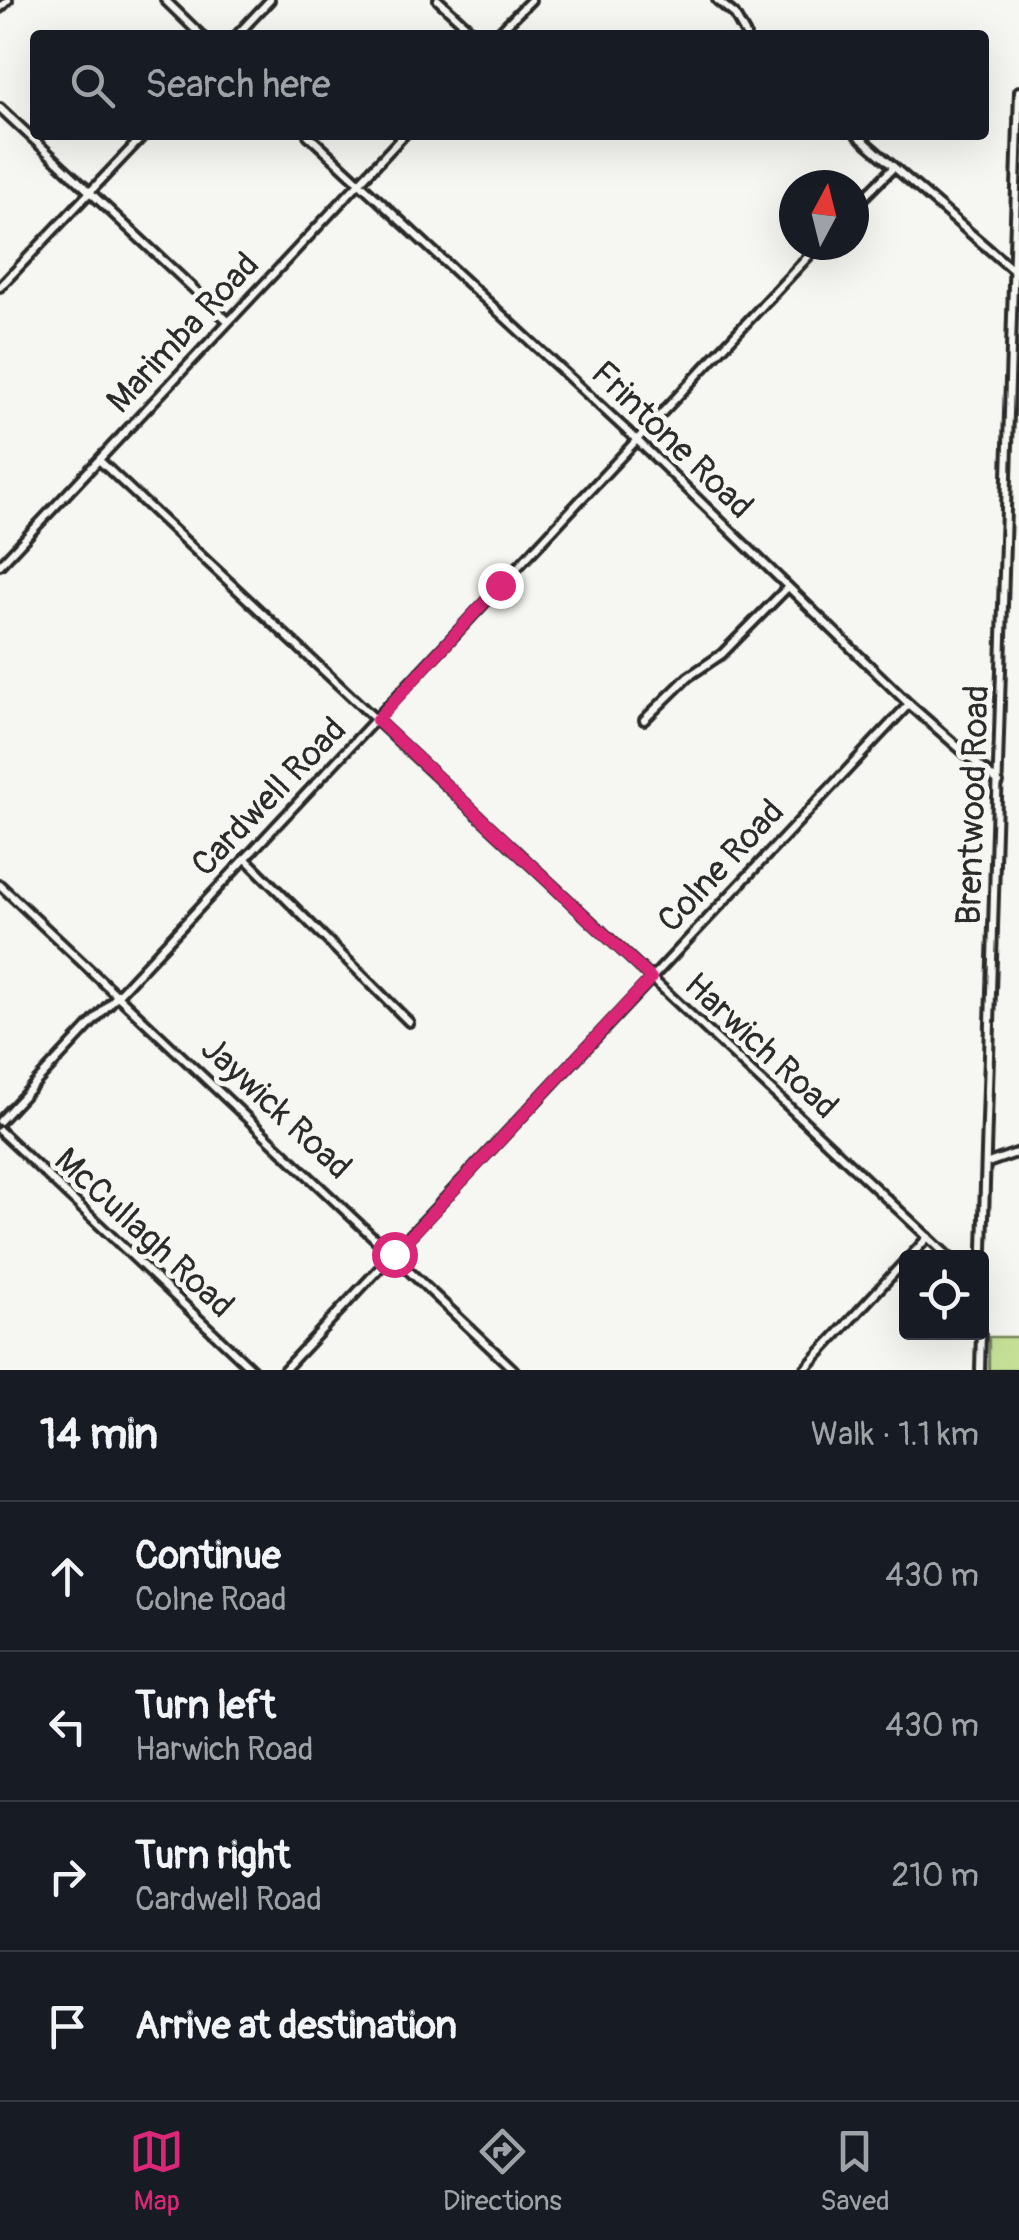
<!DOCTYPE html>
<html lang="en">
<head>
<meta charset="utf-8">
<style>
	:root { --surface:#171b24; --page:#242831; --text:#f1f3f6; --muted:#9ea1a6; --line:#363941; --accent:#db2777 }
	body { margin:0; font-family:Pangolin,sans-serif; background:var(--page); color:var(--text) }
	.controls { position:absolute; right:30px; bottom:30px; display:grid; overflow:hidden; border-radius:10px; box-shadow:0 10px 40px #0002 }
	.controls button { width:90px; height:90px; display:grid; place-items:center; padding:0; border:0; border-bottom:2px solid var(--line); background:var(--surface); color:var(--text); font:50px sans-serif }
	.compass { position:absolute; left:779px; top:170px; width:90px; height:90px; border-radius:50%; background:var(--surface); box-shadow:0 10px 40px #0002; rotate:7deg }
	.stop { position:absolute; width:30px; height:30px; margin:-22px; border:8px solid #db2777; border-radius:50%; background:#fff }
	.stop.end { background:#db2777; border-color:#fff; box-shadow:0 2px 10px #0008 }
	.list { margin:0; padding:0; list-style:none }
	h2 { display:flex; justify-content:space-between; align-items:center; height:130px; margin:0; padding:0 40px; font-size:42px }
	h2 small { font-size:32px; font-weight:400; color:var(--muted) }
	.list li { display:grid; grid-template-columns:65px 1fr auto; gap:30px; align-items:center; box-sizing:border-box; height:150px; padding:0 40px; border-top:2px solid var(--line) }
	.list b { display:block; font-size:38px; white-space:nowrap }
	.list p { margin:0; font-size:32px; white-space:nowrap; color:var(--muted) }
	.list em { font-size:32px; font-style:normal; color:var(--muted) }
	.icon { flex:none; width:55px; height:55px; fill:none; stroke:currentColor; stroke-width:2; stroke-linecap:round; stroke-linejoin:round }
	.map { position:relative; flex:none; width:1019px; height:1370px; overflow:hidden }
	.search { position:absolute; background:var(--surface); box-shadow:0 10px 40px #0002; left:30px; right:30px; top:30px; height:110px; display:flex; align-items:center; gap:25px; box-sizing:border-box; padding:0 35px; border-radius:10px; color:var(--muted); font-size:38px }
	.sheet { height:730px; background:var(--surface) }
	nav { display:flex; justify-content:space-around; align-items:center; box-sizing:border-box; height:140px; border-top:2px solid var(--line); background:var(--surface); font-size:28px; color:var(--muted) }
	nav a { display:grid; justify-items:center; gap:5px }
	nav .on { color:var(--accent) }
	.map>svg:first-child { display:block }
	.green { fill:#c6e197; stroke:#788661; stroke-width:2.5 }
	.lines { fill:none; stroke-linecap:round; stroke-linejoin:round }
	.minor-casing { stroke:#2b2b2b; stroke-width:14 }
	.minor { stroke:#f6f6f2; stroke-width:6 }
	.route { stroke:#db2777; stroke-width:12 }
	.labels { text-anchor:middle; dominant-baseline:central; stroke-width:10; stroke-linejoin:round; paint-order:stroke }
	.street-label { font-size:35px; fill:#2b2b2b; stroke:#f6f6f2 }
</style>
</head>
<body>
<div class="map">
<svg width="1019" height="1370" viewBox="0 0 1019 1370">
	<rect width="100%" height="100%" fill="#f6f6f2"/>
	<filter id="ink" filterUnits="userSpaceOnUse"><feTurbulence type="fractalNoise" baseFrequency=".01" numOctaves="2"/><feDisplacementMap in="SourceGraphic" scale="20" xChannelSelector="R" yChannelSelector="G"/><feConvolveMatrix kernelMatrix="1 2 1 2 8 2 1 2 1" color-interpolation-filters="sRGB"/></filter>
	<g filter="url(#ink)">
		<rect class="green" x="989" y="1337" width="30" height="33"/>
		<g class="lines">
			<g class="minor-casing">
				<g id="minor">
					<polyline points="165,0 201,35"/>
					<polyline points="438,0 476,35"/>
					<polyline points="717,0 734,14 746,35"/>
					<polyline points="0,8 8,0"/>
					<polyline points="237,35 270,0"/>
					<polyline points="496,35 531,0"/>
					<polyline points="0,108 228,321"/>
					<polyline points="308,135 639,442 909,704 999,783"/>
					<polyline points="857,135 1014,271"/>
					<polyline points="854,207 892,169"/>
					<polyline points="0,287 144,135"/>
					<polyline points="100,461 950,1258"/>
					<polyline points="0,565 404,135"/>
					<polyline points="644,720 688,677 722,654 788,587"/>
					<polyline points="245,858 409,1022"/>
					<polyline points="0,885 514,1370"/>
					<polyline points="0,1121 819,245"/>
					<polyline points="0,1131 253,1370"/>
					<polyline points="988,1163 1019,1152"/>
					<polyline points="909,1258 928,1237"/>
					<polyline points="982,1281 1019,91"/>
					<polyline points="284,1370 909,704"/>
					<polyline points="804,1370 906,1260"/>
					<polyline points="980,1370 981,1332"/>
				</g>
			</g>
			<use href="#minor" class="minor"/>
		</g>
	</g>
	<g class="lines" filter="url(#ink)">
		<polyline class="route" points="394,1254 651,978 377,720 500,585"/>
	</g>
	<g class="labels">
		<g class="street-label">
			<text transform="translate(183 333) rotate(-47)">Marimba Road</text>
			<text transform="translate(672 440) rotate(44)">Frintone Road</text>
			<text transform="translate(269 797) rotate(-46)">Cardwell Road</text>
			<text transform="translate(973 805) rotate(-88)">Brentwood Road</text>
			<text transform="translate(721 866) rotate(-47)">Colne Road</text>
			<text transform="translate(761 1046) rotate(43)">Harwich Road</text>
			<text transform="translate(276 1108) rotate(43)">Jaywick Road</text>
			<text transform="translate(144 1233) rotate(43)">McCullagh Road</text>
		</g>
	</g>
</svg>
<div class="controls">
<button><svg class="icon" aria-label="locate" viewBox="0 0 24 24"><circle cx="12" cy="12" r="6"/><path d="M12 2v4M12 18v4M2 12h4M18 12h4"/></svg></button>
</div>
<svg class="compass" viewBox="-18 -18 36 36"><path d="M0-13l5 13h-10z" fill="#e53935"/><path d="M0 13l5-13h-10z" fill="#9ea1a6"/></svg>
<div class="stop" style="left:394px;top:1254px"></div>
<div class="stop end" style="left:500px;top:585px"></div>
<div class="search"><svg class="icon" aria-label="search" viewBox="0 0 24 24"><circle cx="10" cy="10" r="6"/><path d="M15 15l6 6"/></svg>Search here</div>
</div>
<section class="sheet">
<h2>14 min<small>Walk · 1.1 km</small></h2>
<ul class="list">
<li><svg class="icon" aria-label="ahead" viewBox="0 0 24 24"><path d="M12 20V5M6 11l6-6 6 6"/></svg><div><b>Continue</b><p>Colne Road</p></div><em>430 m</em></li>
<li><svg class="icon" aria-label="left" viewBox="0 0 24 24"><path d="M17 20v-9H6M10 6l-5 5 5 5"/></svg><div><b>Turn left</b><p>Harwich Road</p></div><em>430 m</em></li>
<li><svg class="icon" aria-label="right" viewBox="0 0 24 24"><path d="M7 20v-9h11M14 6l5 5-5 5"/></svg><div><b>Turn right</b><p>Cardwell Road</p></div><em>210 m</em></li>
<li><svg class="icon" aria-label="arrive" viewBox="0 0 24 24"><path d="M6 21V4h12l-3 4 3 4H6"/></svg><div><b>Arrive at destination</b></div></li>
</ul>
</section>
<nav>
<a class="on"><svg class="icon" aria-label="map" viewBox="0 0 24 24"><path d="M3 6l6-2 6 2 6-2v14l-6 2-6-2-6 2zM9 4v14M15 6v14"/></svg>Map</a>
<a><svg class="icon" aria-label="directions" viewBox="0 0 24 24"><path d="M12 3l9 9-9 9-9-9zM9 14v-3h6M13 9l2 2-2 2"/></svg>Directions</a>
<a><svg class="icon" aria-label="saved" viewBox="0 0 24 24"><path d="M7 4h10v16l-5-4-5 4z"/></svg>Saved</a>
</nav>
</body>
</html>
